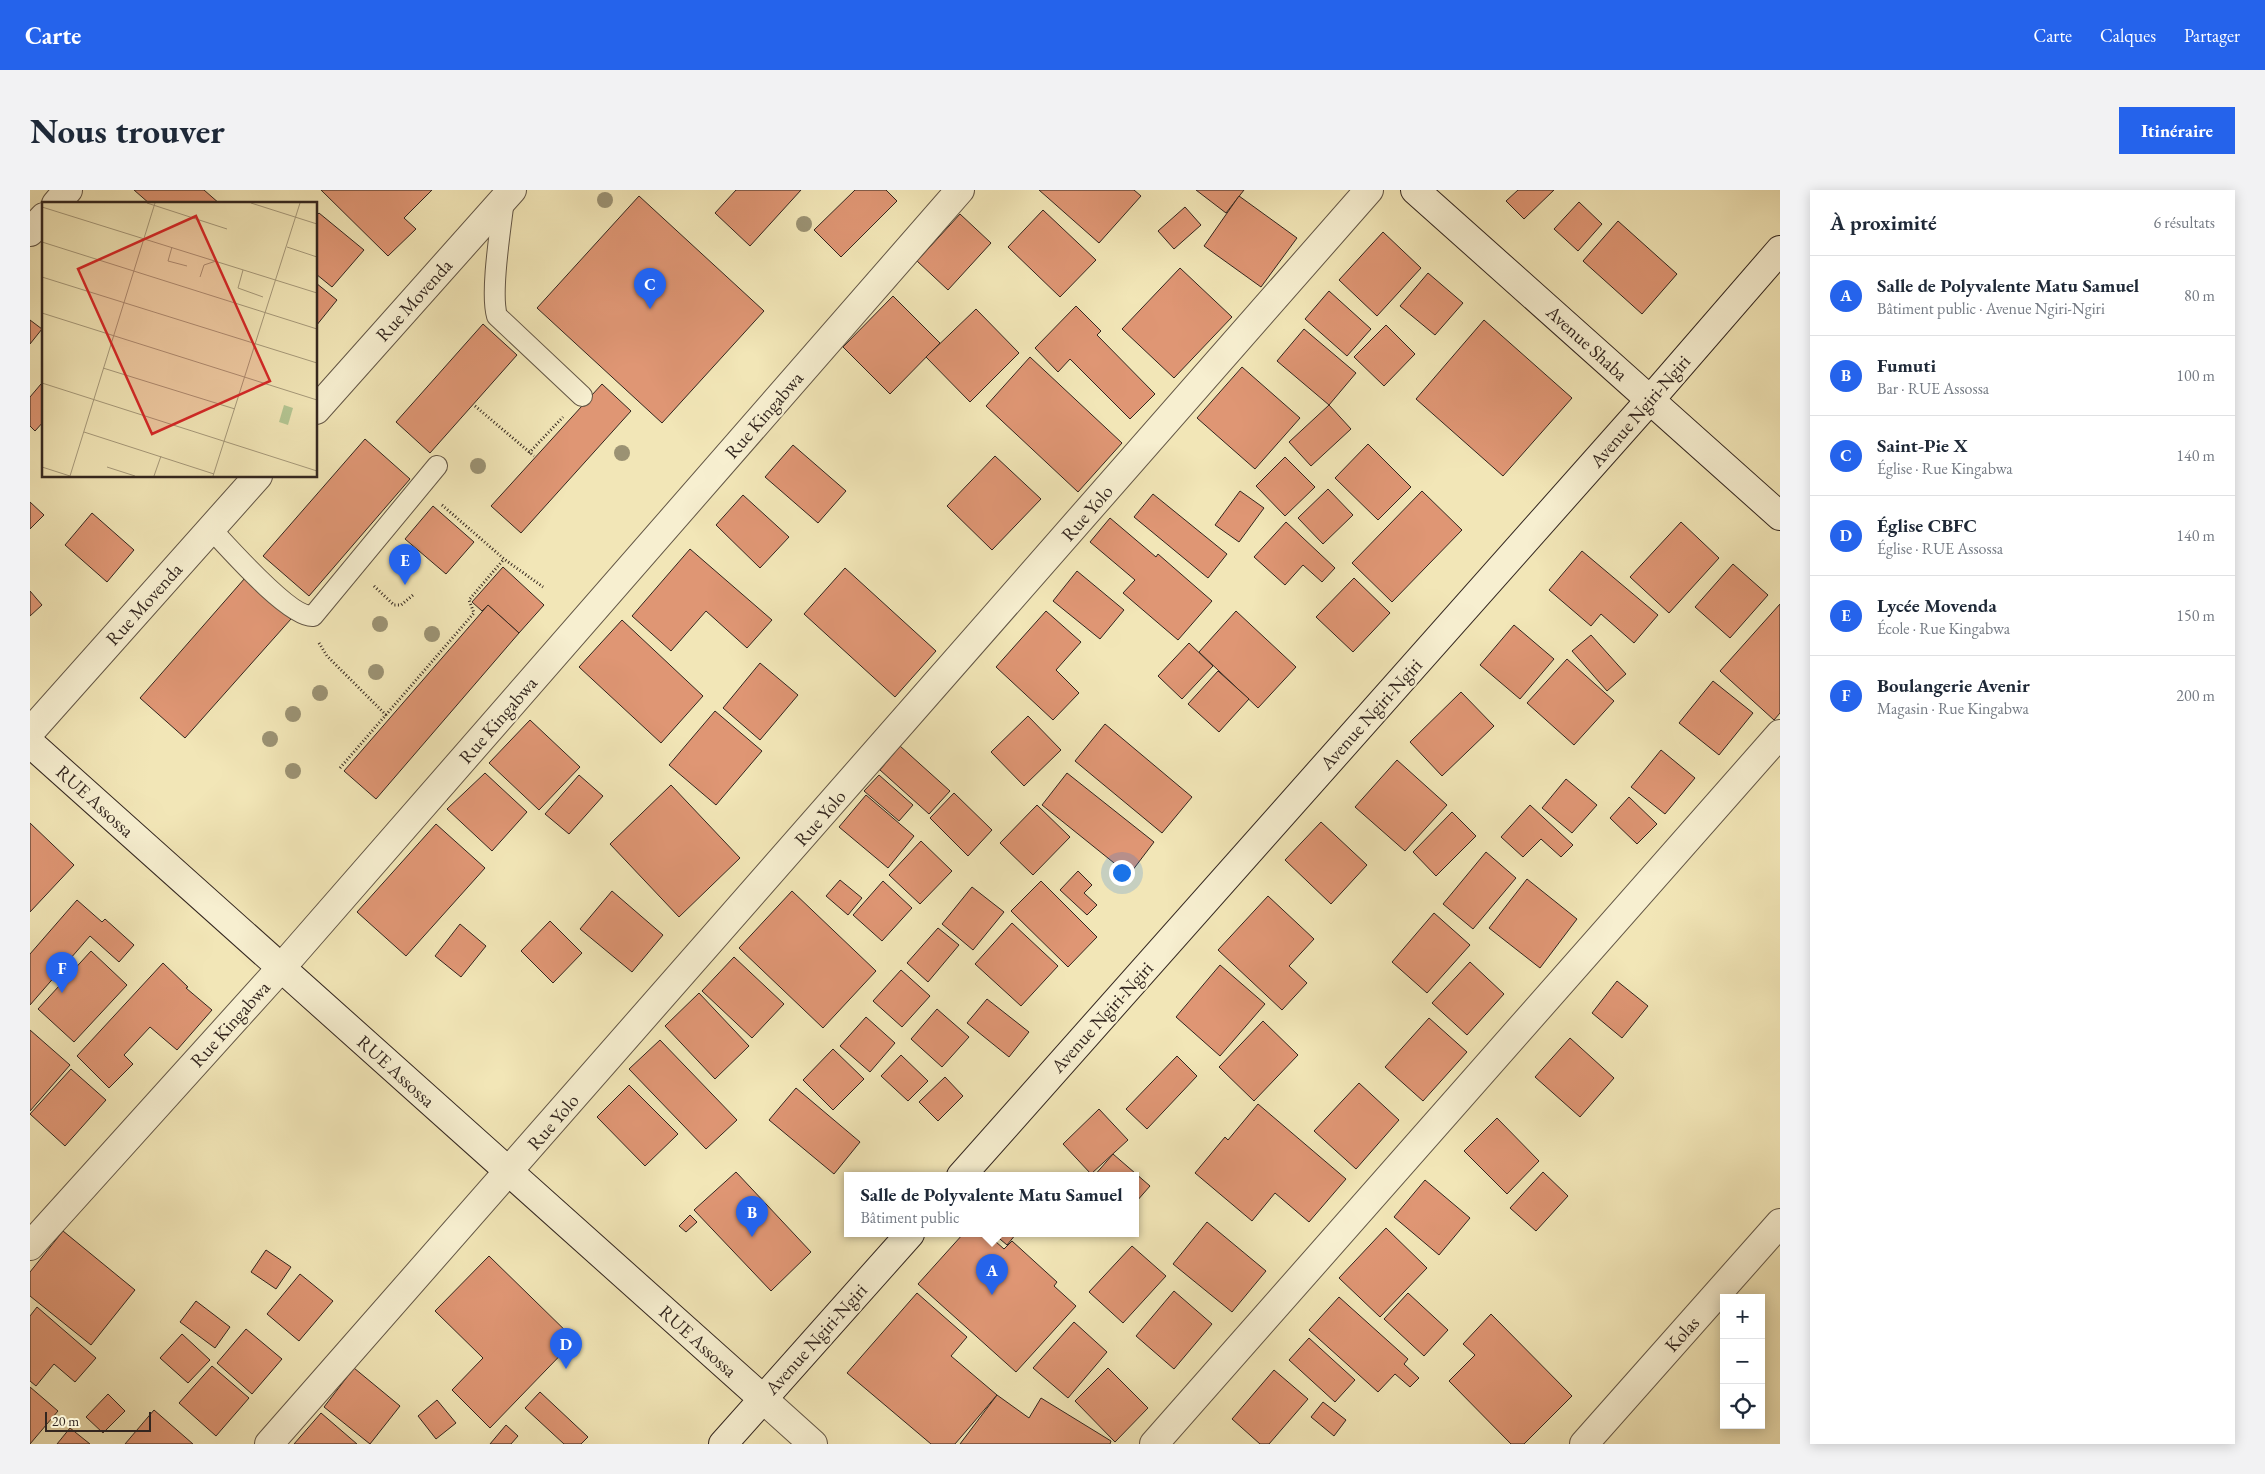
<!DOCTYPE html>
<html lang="fr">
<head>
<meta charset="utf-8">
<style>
	:root { --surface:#fff; --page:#f2f2f3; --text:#1f2937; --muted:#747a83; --line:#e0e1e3; --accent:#2563eb }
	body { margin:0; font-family:"EB Garamond",serif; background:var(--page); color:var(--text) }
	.controls { position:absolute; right:15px; bottom:15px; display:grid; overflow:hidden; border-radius:0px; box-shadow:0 2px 12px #0003 }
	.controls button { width:45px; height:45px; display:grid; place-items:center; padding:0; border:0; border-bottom:1px solid var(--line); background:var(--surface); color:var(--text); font:25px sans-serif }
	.scale { position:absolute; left:15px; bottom:12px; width:106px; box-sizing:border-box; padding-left:5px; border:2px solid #33261f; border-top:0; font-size:14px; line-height:18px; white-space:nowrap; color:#33261f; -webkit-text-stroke:4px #f7efd0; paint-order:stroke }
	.you { position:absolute; left:1091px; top:682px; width:18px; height:18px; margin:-12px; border:4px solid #fff; border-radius:50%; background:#1a73e8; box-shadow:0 0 0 8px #1a73e833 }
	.badge { display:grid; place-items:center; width:32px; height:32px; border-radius:50%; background:var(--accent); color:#fff; font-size:16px; font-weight:700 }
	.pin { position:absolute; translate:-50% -41px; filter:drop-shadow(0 1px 2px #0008) }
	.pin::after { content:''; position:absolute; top:26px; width:18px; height:15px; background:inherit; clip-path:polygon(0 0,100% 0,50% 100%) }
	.popup { position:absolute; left:814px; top:982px; width:295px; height:65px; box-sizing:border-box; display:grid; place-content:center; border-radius:0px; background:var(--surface); filter:drop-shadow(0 1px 4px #0005); font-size:16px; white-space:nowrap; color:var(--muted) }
	.popup b { font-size:19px; color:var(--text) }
	.popup::after { content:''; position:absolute; left:50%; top:100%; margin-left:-10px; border:10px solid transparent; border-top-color:var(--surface) }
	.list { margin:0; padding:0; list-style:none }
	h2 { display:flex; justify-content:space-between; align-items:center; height:65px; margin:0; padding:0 20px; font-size:21px }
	h2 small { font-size:16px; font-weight:400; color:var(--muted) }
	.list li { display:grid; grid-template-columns:32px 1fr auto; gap:15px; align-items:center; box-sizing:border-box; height:80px; padding:0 20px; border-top:1px solid var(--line) }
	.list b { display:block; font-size:19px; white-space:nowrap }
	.list p { margin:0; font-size:16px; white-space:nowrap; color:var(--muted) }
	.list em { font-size:16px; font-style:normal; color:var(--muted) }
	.icon { flex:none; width:28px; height:28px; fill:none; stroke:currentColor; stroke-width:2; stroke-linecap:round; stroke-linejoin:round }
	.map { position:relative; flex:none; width:1750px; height:1254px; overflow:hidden; border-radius:0px }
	header { display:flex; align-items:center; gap:30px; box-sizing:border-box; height:70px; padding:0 25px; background:var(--accent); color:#fff }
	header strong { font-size:24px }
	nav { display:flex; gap:28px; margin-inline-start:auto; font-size:18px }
	.intro { display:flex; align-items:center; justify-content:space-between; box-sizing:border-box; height:120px; padding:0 30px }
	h1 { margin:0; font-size:35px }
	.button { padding:12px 22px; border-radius:0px; background:var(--accent); color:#fff; font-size:18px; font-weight:700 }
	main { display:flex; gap:30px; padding:0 30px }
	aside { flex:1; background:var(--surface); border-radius:0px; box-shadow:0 2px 12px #0003 }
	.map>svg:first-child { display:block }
	.building { fill:#df9674; stroke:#33261f }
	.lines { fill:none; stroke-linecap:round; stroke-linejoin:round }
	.lane-casing { stroke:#635645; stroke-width:22 }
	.street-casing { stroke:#635645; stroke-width:30 }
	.secondary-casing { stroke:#33261f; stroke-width:30 }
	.path { stroke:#33261f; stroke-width:3; stroke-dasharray:1 2.5; stroke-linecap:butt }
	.lane { stroke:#f7efd0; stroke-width:20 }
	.street { stroke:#f7efd0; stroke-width:28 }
	.secondary { stroke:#f7efd0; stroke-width:28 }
	.tree { fill:#9b9273 }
	.labels { text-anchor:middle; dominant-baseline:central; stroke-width:4.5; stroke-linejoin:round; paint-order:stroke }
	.street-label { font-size:19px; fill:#33261f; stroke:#f7efd0 }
	.inset-road { fill:none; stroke:#a6997a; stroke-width:1 }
	.view { fill:#d62828; fill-opacity:0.15; stroke:#d62828; stroke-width:2.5 }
	.inset-edge { fill:none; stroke:#33261f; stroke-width:2.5 }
</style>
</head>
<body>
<header>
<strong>Carte</strong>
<nav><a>Carte</a><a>Calques</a><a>Partager</a></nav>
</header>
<div class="intro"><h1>Nous trouver</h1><a class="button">Itinéraire</a></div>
<main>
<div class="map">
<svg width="1750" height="1254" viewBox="0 0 1750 1254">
	<rect width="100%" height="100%" fill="#f2e6b7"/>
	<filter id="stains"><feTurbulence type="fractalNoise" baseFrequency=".004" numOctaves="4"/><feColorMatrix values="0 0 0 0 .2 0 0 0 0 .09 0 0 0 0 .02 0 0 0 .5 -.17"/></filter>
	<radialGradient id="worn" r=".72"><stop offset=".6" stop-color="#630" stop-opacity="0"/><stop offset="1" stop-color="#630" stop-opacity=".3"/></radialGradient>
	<g class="building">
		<polygon points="104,0 174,0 190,14 120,14"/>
		<polygon points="291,0 402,0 374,28 386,39 358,66"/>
		<polygon points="706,0 771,0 720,56 685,23"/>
		<polygon points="825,0 856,0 867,11 811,67 784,40"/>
		<polygon points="1009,0 1104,0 1111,6 1069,53"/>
		<polygon points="1166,0 1214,0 1196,23"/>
		<polygon points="1488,0 1524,0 1494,29 1476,11"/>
		<polygon points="609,6 734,121 632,233 507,118"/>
		<polygon points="1209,6 1267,48 1231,97 1174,56"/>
		<polygon points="1549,12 1572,34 1548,61 1524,39"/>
		<polygon points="1155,17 1171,35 1144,59 1128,41"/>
		<polygon points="1013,20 1066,70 1030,107 978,57"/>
		<polygon points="289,23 334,60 302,97 286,84 286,26"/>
		<polygon points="930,24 961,53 918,100 887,71"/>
		<polygon points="1588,31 1647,84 1612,124 1553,71"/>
		<polygon points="1353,42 1391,78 1347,126 1309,90"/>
		<polygon points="1150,78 1202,127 1144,188 1092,139"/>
		<polygon points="1398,83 1433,113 1405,145 1370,116"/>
		<polygon points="286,93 307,110 286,136"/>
		<polygon points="1299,101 1341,139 1317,166 1275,129"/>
		<polygon points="863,106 910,153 860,204 813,157"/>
		<polygon points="1046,116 1071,141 1067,145 1125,204 1100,229 1040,169 1028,182 1005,158"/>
		<polygon points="946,119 989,163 940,212 896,167"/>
		<polygon points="0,130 12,139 0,154"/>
		<polygon points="1454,130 1542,208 1473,286 1386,209"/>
		<polygon points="453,134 487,165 400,263 366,232"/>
		<polygon points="1356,135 1385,164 1354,196 1324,167"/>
		<polygon points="1274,139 1326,183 1299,215 1247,171"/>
		<polygon points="1000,167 1092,253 1048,302 956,216"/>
		<polygon points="1212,177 1270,228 1225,279 1167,228"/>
		<polygon points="11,194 14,196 14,231 5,241 0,236 0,207"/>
		<polygon points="572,194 601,221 491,343 461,316"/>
		<polygon points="1299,215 1321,239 1281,276 1259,252"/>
		<polygon points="335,249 380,289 279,406 233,366"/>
		<polygon points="1338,254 1381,297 1348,330 1305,288"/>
		<polygon points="763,255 816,301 788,333 735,287"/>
		<polygon points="965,266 1011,309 962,360 917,316"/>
		<polygon points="1255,267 1285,297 1255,326 1226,296"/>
		<polygon points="1298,299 1323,325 1293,354 1268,328"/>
		<polygon points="1210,301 1234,318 1209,352 1185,335"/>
		<polygon points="1392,301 1432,340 1362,412 1322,373"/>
		<polygon points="1123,304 1197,364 1178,388 1104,327"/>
		<polygon points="713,305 759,347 730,378 686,335"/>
		<polygon points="0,312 14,325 0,339"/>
		<polygon points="403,316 444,352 416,384 375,349"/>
		<polygon points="62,323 104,360 77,392 35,355"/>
		<polygon points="1080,328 1126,367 1128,364 1182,411 1148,450 1093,403 1105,390 1060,352"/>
		<polygon points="1256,332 1305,378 1292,392 1273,375 1255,395 1224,367"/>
		<polygon points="1651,332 1689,368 1639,423 1600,387"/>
		<polygon points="660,359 742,430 717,458 676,421 641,461 602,426"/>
		<polygon points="1552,361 1628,425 1604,453 1571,424 1561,436 1519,400"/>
		<polygon points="1703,374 1738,405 1700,448 1665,417"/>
		<polygon points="473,377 514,415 489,443 458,415 452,421 442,412"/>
		<polygon points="815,378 906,461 865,507 774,424"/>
		<polygon points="1047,381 1094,420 1070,449 1023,411"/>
		<polygon points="215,388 261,429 155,548 110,508"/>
		<polygon points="1324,388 1360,423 1323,462 1286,427"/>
		<polygon points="0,401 12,415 0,426"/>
		<polygon points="1750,414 1750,523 1744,530 1690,481"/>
		<polygon points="458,415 489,443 346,609 314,581"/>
		<polygon points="1016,421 1051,452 1026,480 1049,503 1023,530 966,477"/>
		<polygon points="1206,421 1266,477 1228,518 1169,462"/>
		<polygon points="592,430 673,506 631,553 549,477"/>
		<polygon points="1484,435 1524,469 1490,509 1450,475"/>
		<polygon points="1561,445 1596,484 1577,501 1542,461"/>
		<polygon points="1159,453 1183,476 1152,509 1128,486"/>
		<polygon points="1537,469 1584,511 1544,555 1497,513"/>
		<polygon points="730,473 768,505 730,550 693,518"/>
		<polygon points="1188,481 1219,509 1189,542 1158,514"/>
		<polygon points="1683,491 1723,523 1689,565 1649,533"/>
		<polygon points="1431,502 1464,536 1412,586 1380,552"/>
		<polygon points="685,521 732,561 686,615 639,575"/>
		<polygon points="998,526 1031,560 994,596 961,562"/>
		<polygon points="500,530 550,577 509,620 459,573"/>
		<polygon points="1075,534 1162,607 1132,643 1045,571"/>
		<polygon points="870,556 920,601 899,624 850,580"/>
		<polygon points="1631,560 1665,588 1635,624 1601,597"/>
		<polygon points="1367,570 1417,615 1375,661 1325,617"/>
		<polygon points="455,583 497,622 462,661 417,619"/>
		<polygon points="1037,583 1124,652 1099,685 1012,615"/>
		<polygon points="549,585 573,606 539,644 515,624"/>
		<polygon points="849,585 883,615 869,631 834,601"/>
		<polygon points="1536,589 1567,615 1542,643 1512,618"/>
		<polygon points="641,595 710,668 649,727 580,654"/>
		<polygon points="924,603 962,640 938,666 900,628"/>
		<polygon points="836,605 884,646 858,678 809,637"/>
		<polygon points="1599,607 1627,634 1607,654 1580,628"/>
		<polygon points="1007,615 1040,647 1003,685 970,653"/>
		<polygon points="1500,615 1543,655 1531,667 1511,649 1493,667 1471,647"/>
		<polygon points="1422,622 1446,646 1406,686 1383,662"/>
		<polygon points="1291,632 1337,675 1301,714 1255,670"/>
		<polygon points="0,633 44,675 0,722"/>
		<polygon points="406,634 455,678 376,766 327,722"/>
		<polygon points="891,651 922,681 890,714 859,685"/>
		<polygon points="1456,662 1486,688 1443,739 1413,714"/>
		<polygon points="1048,681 1062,695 1054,703 1067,715 1057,725 1030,700"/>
		<polygon points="1497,689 1547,729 1510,778 1459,738"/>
		<polygon points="810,690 832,708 818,725 796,706"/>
		<polygon points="853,691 882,718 852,751 823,725"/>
		<polygon points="1011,691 1067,747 1038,777 981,721"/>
		<polygon points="942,697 974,722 943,760 912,734"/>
		<polygon points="582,701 633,745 602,782 550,739"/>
		<polygon points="762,701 846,781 793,838 709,758"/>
		<polygon points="1238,706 1284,749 1259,776 1277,793 1252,820 1188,760"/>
		<polygon points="47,710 72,732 75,729 104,755 89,772 60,746 0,815 0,764"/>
		<polygon points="1404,723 1440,755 1397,803 1362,772"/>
		<polygon points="520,731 552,763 523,793 491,761"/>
		<polygon points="982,733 1028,776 991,816 945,774"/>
		<polygon points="430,734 456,756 431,787 405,766"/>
		<polygon points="908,738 929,755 898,792 877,773"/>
		<polygon points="61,761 97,795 44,852 8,819"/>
		<polygon points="704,767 754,814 722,848 672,801"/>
		<polygon points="1440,772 1474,804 1437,845 1402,813"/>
		<polygon points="133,773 158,797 156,798 182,820 147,860 120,837 94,865 103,874 79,898 47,866"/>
		<polygon points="1190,775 1235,814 1190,866 1146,827"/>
		<polygon points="871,780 900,806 872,837 843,811"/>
		<polygon points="1587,791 1618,816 1592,848 1562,823"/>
		<polygon points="669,803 719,856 685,889 635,836"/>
		<polygon points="957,809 999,842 979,867 937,833"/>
		<polygon points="907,819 939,847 912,877 881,849"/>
		<polygon points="836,827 865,853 840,882 810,856"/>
		<polygon points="1399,828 1437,862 1393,911 1355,877"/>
		<polygon points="1233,831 1268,865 1224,911 1189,877"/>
		<polygon points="0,840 40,875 0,921"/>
		<polygon points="1540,848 1584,888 1550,927 1505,887"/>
		<polygon points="630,850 707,930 676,959 599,879"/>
		<polygon points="803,859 834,889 803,920 773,890"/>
		<polygon points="871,865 898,891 878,911 851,886"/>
		<polygon points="1147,866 1167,886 1117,939 1096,919"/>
		<polygon points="41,879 76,910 35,956 0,924"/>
		<polygon points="915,887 933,906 908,931 889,912"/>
		<polygon points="1329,893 1369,930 1326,979 1284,941"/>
		<polygon points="599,895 648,944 615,976 567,927"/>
		<polygon points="766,898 830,952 804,984 739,930"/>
		<polygon points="1228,914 1316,989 1279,1032 1245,1003 1222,1031 1165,983 1195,947 1198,950"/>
		<polygon points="1069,919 1098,950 1061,984 1033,954"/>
		<polygon points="1467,928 1509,971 1477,1004 1434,961"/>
		<polygon points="1083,964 1120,996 1106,1012 1106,986 1064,986"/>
		<polygon points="706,982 781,1062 741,1101 664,1020"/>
		<polygon points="1513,982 1538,1006 1506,1041 1480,1018"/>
		<polygon points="1395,990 1440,1028 1409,1065 1364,1027"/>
		<polygon points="660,1025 667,1032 656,1042 649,1036"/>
		<polygon points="1177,1032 1236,1081 1202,1122 1143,1074"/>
		<polygon points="1356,1038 1397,1078 1350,1127 1309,1088"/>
		<polygon points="33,1041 105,1100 61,1155 0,1106 0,1082"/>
		<polygon points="933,1044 957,1044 974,1059 982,1051 1027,1092 1024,1096 1046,1116 986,1182 888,1094"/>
		<polygon points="964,1044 986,1044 977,1055"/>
		<polygon points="1102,1056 1136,1086 1093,1133 1059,1102"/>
		<polygon points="236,1060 261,1077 246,1099 221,1082"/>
		<polygon points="459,1066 545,1150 460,1238 422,1200 453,1168 405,1121"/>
		<polygon points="270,1084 303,1111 269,1151 237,1124"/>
		<polygon points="1144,1101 1182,1134 1144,1179 1106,1146"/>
		<polygon points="887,1103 937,1147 921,1166 967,1205 925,1254 901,1254 817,1183"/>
		<polygon points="1378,1103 1418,1140 1394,1166 1354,1129"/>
		<polygon points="1309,1107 1378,1169 1374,1174 1389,1188 1380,1197 1365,1184 1348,1202 1279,1140"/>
		<polygon points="166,1111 200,1137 185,1158 150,1132"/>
		<polygon points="7,1117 66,1168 45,1192 24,1174 6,1196 0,1191 0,1126"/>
		<polygon points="1461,1124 1542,1206 1494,1254 1481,1254 1419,1191 1445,1165 1433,1154"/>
		<polygon points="1044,1132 1077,1162 1038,1208 1003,1178"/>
		<polygon points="216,1139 252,1169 222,1204 187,1173"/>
		<polygon points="152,1144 180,1170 158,1193 130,1168"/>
		<polygon points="1279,1148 1325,1190 1305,1212 1259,1170"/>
		<polygon points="182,1176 219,1208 186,1246 149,1213"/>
		<polygon points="324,1178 370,1216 340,1254 294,1217"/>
		<polygon points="1078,1178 1118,1218 1085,1252 1045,1211"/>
		<polygon points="1244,1180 1278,1209 1239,1254 1230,1254 1202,1229"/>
		<polygon points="0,1197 28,1221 0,1254"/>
		<polygon points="510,1202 558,1247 551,1254 534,1254 495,1218"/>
		<polygon points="78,1204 95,1221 73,1243 56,1227"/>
		<polygon points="967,1205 999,1228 1011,1208 1081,1251 1080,1254 930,1254"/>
		<polygon points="407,1210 426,1233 406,1249 388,1226"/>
		<polygon points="1293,1212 1316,1230 1304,1246 1281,1227"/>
		<polygon points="124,1220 163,1254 95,1254"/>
		<polygon points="291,1223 327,1254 264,1254"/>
		<polygon points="476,1235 488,1246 481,1254 460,1254"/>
		<polygon points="40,1238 60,1254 27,1254"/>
	</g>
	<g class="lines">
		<g class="lane-casing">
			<g id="lane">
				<path d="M474,9c-3,27 -14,94 -7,117l85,80"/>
				<path d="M181,339c17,18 79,89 102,87l124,-150"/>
			</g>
		</g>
		<g class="street-casing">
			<g id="street">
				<polyline points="26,14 38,0"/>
				<polyline points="0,42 14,27"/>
				<polyline points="286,220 482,0"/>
				<polyline points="0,542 228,286"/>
				<polyline points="0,1056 251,778 930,0"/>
				<polyline points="733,1209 783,1254"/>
				<polyline points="239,1254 1339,0"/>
				<polyline points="1124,1254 1750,544"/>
				<polyline points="1554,1254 1750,1033"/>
			</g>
		</g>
		<g class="secondary-casing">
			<g id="secondary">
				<polyline points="1385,0 1750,326"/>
				<polyline points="0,553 733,1209"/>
				<polyline points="931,986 1620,210 1750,60"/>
				<polyline points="693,1254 880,1044"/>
			</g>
		</g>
		<g class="path">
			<polyline points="445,216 504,266"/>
			<polyline points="499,263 533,227"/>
			<polyline points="412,315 474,369 513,397"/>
			<polyline points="344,396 364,415 371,415 383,405"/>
			<polyline points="289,453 297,466 358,527"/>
			<polyline points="310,578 444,423 439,410 474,369"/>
		</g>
		<use href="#lane" class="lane"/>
		<use href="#street" class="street"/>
		<use href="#secondary" class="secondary"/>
	</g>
	<g class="tree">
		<circle cx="575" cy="10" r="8"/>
		<circle cx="774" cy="34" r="8"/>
		<circle cx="592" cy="263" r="8"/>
		<circle cx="448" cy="276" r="8"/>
		<circle cx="350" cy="434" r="8"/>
		<circle cx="402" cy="444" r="8"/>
		<circle cx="346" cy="482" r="8"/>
		<circle cx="290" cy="503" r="8"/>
		<circle cx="263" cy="524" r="8"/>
		<circle cx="240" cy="549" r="8"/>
		<circle cx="263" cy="581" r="8"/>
	</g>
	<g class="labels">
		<g class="street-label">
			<text transform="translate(384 110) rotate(-48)">Rue Movenda</text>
			<text transform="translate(1557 153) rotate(42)">Avenue Shaba</text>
			<text transform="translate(1610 221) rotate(-49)">Avenue Ngiri-Ngiri</text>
			<text transform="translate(734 225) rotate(-49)">Rue Kingabwa</text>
			<text transform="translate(1057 323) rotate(-49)">Rue Yolo</text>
			<text transform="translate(114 414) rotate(-48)">Rue Movenda</text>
			<text transform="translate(1341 524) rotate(-48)">Avenue Ngiri-Ngiri</text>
			<text transform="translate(468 530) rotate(-49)">Rue Kingabwa</text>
			<text transform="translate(65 611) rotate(42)">RUE Assossa</text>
			<text transform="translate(790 628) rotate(-49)">Rue Yolo</text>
			<text transform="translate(1072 827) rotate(-48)">Avenue Ngiri-Ngiri</text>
			<text transform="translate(200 834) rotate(-48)">Rue Kingabwa</text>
			<text transform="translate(366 881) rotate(42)">RUE Assossa</text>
			<text transform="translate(523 932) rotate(-49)">Rue Yolo</text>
			<text transform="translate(1652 1144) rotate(-48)">Kolas</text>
			<text transform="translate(786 1149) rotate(-48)">Avenue Ngiri-Ngiri</text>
			<text transform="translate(668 1151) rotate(42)">RUE Assossa</text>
		</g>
	</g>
	<g transform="translate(12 12)">
		<rect width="275" height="275" fill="#f2e6b7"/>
		<path d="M242,203l9,3 -5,17 -9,-3z" fill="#b4c693"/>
		<path class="inset-road" d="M105,1l80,26M209,1l66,21M0,5l275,86M0,40l275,87M130,45l-4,14 19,5M245,45l30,10M201,68l-5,18 25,9M0,75l275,86M158,75l4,-12 12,-4M0,111l275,87M61,166l132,41M0,181l275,88M42,230l130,42M0,265l28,9M65,265l28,9M28,274l85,-273M112,274l7,-20M171,274l87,-273"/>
		<path class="view" d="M154,14l74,165 -118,53 -74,-165z"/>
		<rect width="275" height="275" class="inset-edge"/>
	</g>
	<rect width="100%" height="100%" filter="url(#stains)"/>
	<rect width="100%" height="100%" fill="url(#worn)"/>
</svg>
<div class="controls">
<button>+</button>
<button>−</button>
<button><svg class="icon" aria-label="locate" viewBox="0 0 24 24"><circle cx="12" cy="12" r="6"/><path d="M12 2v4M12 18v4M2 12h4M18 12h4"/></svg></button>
</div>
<div class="scale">20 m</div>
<div class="you"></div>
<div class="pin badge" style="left:962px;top:1105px">A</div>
<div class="popup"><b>Salle de Polyvalente Matu Samuel</b>Bâtiment public</div>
<div class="pin badge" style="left:722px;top:1047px">B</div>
<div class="pin badge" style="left:620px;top:119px">C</div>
<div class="pin badge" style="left:536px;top:1179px">D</div>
<div class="pin badge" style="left:375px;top:395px">E</div>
<div class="pin badge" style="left:32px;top:803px">F</div>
</div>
<aside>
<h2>À proximité<small>6 résultats</small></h2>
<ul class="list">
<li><span class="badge">A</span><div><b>Salle de Polyvalente Matu Samuel</b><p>Bâtiment public · Avenue Ngiri-Ngiri</p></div><em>80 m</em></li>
<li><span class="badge">B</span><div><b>Fumuti</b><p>Bar · RUE Assossa</p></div><em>100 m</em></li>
<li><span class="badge">C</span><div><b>Saint-Pie X</b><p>Église · Rue Kingabwa</p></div><em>140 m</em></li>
<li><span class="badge">D</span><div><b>Église CBFC</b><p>Église · RUE Assossa</p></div><em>140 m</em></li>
<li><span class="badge">E</span><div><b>Lycée Movenda</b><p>École · Rue Kingabwa</p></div><em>150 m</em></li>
<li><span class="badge">F</span><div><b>Boulangerie Avenir</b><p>Magasin · Rue Kingabwa</p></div><em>200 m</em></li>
</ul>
</aside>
</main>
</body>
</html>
